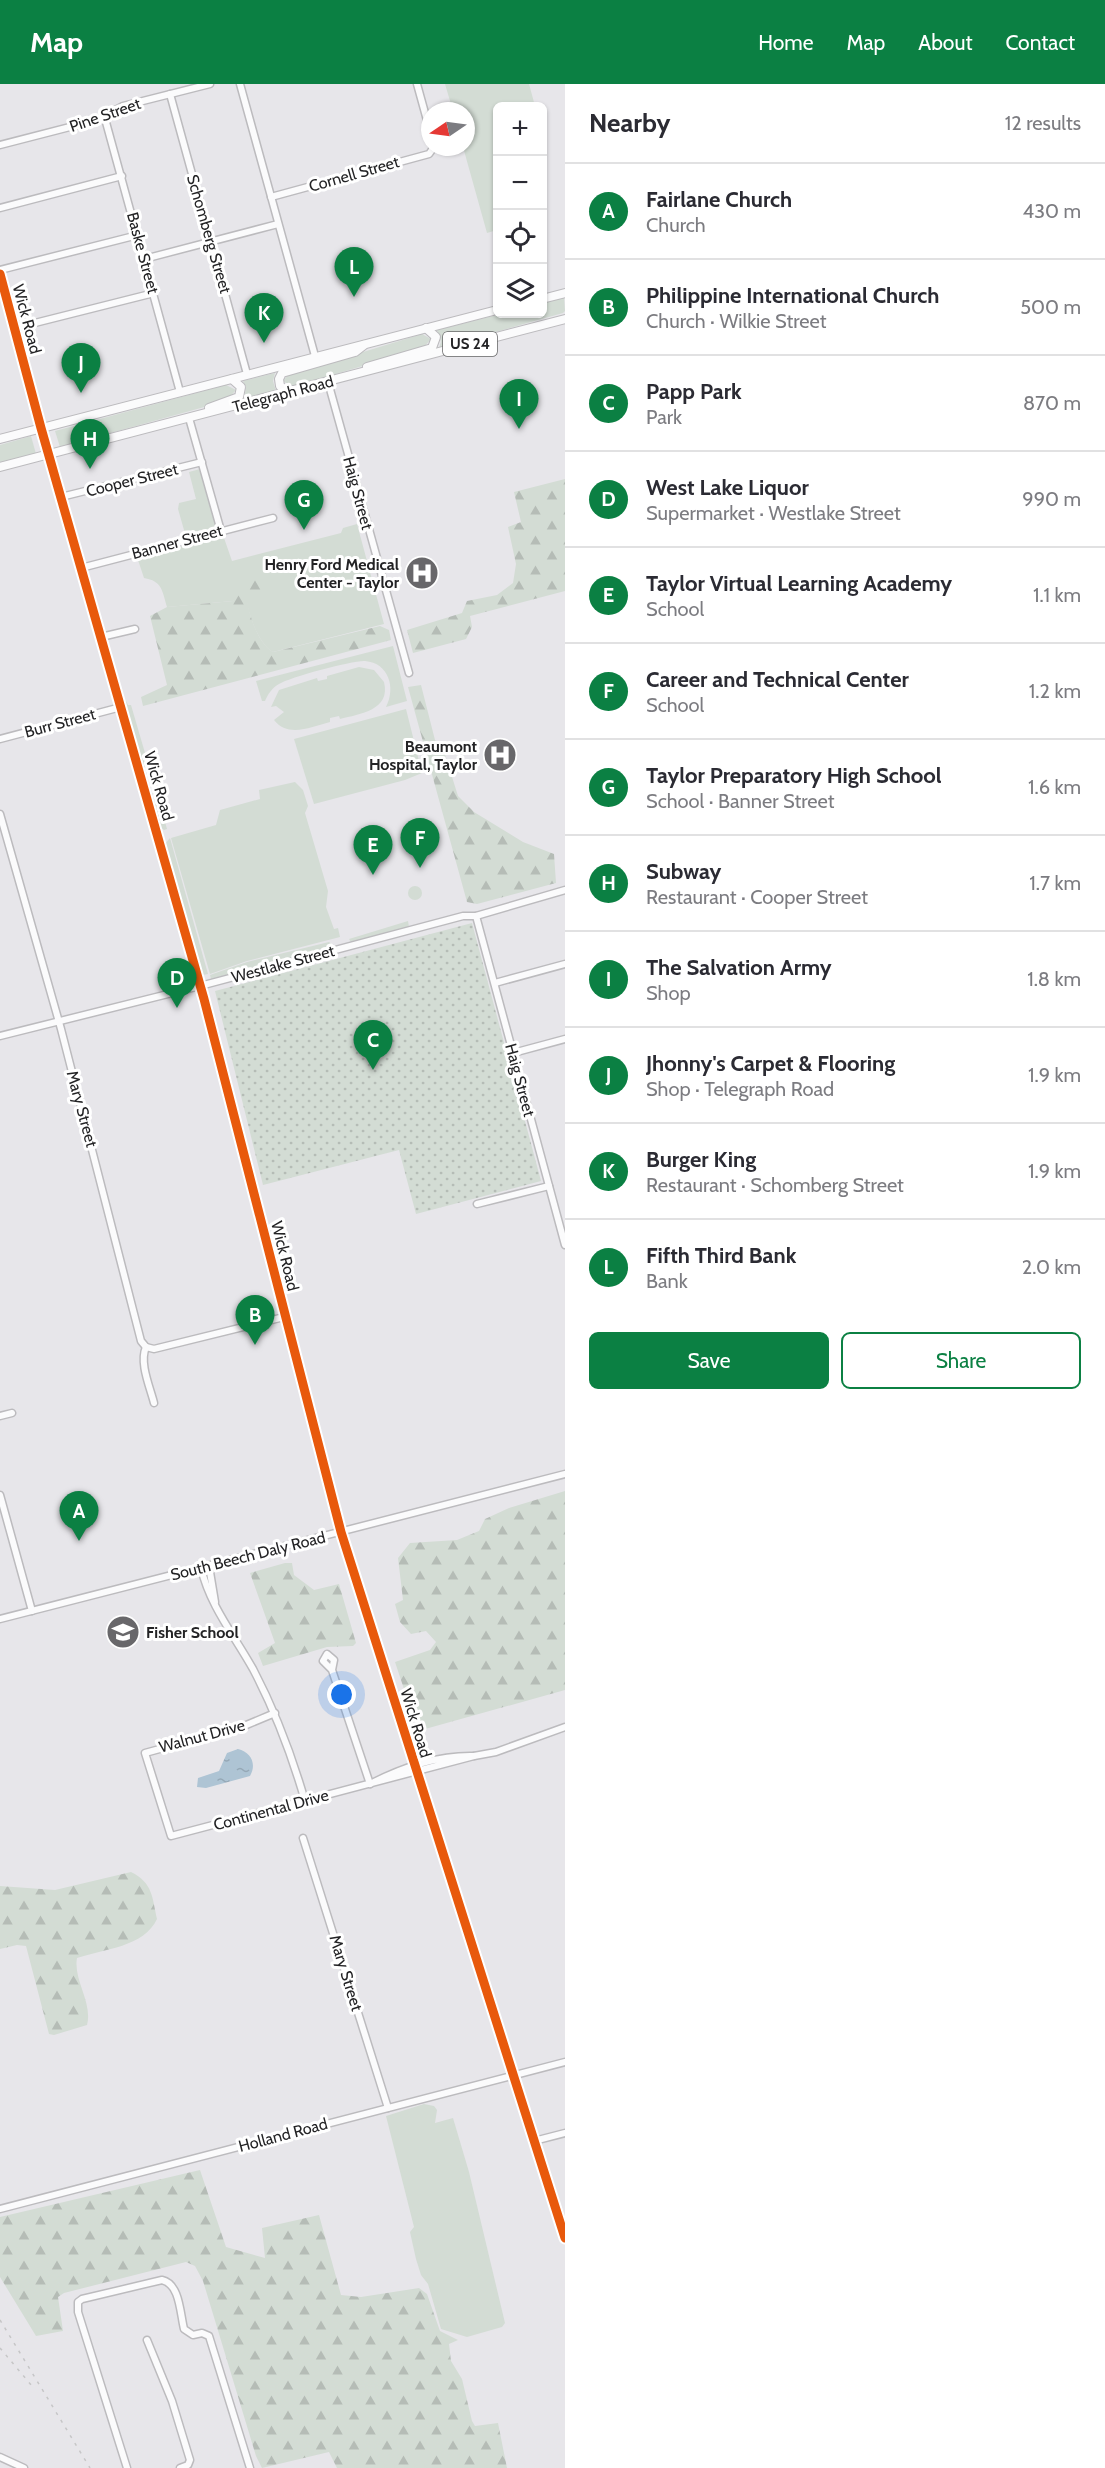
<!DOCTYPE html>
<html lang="en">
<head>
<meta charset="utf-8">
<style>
	:root { --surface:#fff; --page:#f7f7f7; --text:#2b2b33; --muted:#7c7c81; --line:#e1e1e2; --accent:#0b8043 }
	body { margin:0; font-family:Cabin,sans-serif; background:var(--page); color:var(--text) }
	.controls { position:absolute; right:18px; top:18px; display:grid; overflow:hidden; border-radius:9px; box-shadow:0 2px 4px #0004 }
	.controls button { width:54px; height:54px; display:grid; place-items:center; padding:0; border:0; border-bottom:2px solid var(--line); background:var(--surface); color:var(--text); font:30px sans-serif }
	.compass { position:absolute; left:421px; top:18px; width:54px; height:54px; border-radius:50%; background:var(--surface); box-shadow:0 2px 4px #0004; rotate:257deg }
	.you { position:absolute; left:342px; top:1611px; width:21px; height:21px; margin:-15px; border:4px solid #fff; border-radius:50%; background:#1a73e8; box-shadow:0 0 0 9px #1a73e833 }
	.badge { display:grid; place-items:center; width:39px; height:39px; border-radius:50%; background:var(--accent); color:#fff; font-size:20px; font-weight:700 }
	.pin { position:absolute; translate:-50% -50px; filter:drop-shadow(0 2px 3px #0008) }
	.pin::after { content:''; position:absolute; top:32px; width:21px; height:18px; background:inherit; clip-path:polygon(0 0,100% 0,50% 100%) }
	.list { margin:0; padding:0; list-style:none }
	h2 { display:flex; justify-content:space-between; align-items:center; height:78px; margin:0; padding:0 24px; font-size:26px }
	h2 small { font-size:20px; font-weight:400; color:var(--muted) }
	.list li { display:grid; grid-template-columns:39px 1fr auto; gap:18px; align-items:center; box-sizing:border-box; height:96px; padding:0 24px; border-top:2px solid var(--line) }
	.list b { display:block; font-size:22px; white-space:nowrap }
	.list p { margin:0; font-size:20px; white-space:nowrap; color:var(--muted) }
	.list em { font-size:20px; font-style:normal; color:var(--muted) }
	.actions { display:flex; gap:12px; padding:18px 24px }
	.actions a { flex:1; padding:14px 0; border:2px solid var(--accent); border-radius:9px; text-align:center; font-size:21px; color:var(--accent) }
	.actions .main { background:var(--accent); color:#fff }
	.icon { flex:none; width:33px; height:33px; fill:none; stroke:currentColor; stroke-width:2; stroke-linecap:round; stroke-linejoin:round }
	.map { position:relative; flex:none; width:565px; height:2384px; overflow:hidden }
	header { display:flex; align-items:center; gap:36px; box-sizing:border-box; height:84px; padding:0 30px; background:var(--accent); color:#fff }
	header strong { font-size:28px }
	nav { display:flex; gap:33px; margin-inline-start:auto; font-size:21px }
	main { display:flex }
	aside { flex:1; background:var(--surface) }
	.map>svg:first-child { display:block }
	.grass { fill:#d3dcd4 }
	.forest { fill:url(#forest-firs) }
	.park { fill:url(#park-dots) }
	.water { fill:url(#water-ripples) }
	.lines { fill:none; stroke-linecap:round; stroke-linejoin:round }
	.minor-casing { stroke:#bcbbbe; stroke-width:9 }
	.major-casing { stroke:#bcbbbe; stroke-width:10 }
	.minor { stroke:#fbfbfc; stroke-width:6 }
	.major { stroke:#fbfbfc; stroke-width:8 }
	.rail { stroke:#c6c6c7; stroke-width:1.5; stroke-dasharray:3 6; stroke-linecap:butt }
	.cycleway-casing { stroke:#fff; stroke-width:13 }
	.cycleway { stroke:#e8590c; stroke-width:9 }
	.labels { text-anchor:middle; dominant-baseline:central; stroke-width:6; stroke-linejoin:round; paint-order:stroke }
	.shield { fill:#fff; stroke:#656566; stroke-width:1.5 }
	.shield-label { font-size:15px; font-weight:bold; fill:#232325 }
	.street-label { font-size:16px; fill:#232325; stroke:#fff }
	.poi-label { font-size:16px; font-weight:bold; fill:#232325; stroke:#fff; text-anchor:end }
</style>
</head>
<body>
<header>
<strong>Map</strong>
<nav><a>Home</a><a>Map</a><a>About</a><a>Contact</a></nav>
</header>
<main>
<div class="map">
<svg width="565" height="2384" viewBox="0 0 565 2384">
	<defs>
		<pattern id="forest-firs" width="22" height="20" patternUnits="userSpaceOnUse" patternTransform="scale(1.5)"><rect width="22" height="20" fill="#d3dcd4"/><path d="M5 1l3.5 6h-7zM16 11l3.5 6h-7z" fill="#b5bcb6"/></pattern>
		<pattern id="park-dots" width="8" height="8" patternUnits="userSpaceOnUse" patternTransform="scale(1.5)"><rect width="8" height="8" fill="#d3dcd4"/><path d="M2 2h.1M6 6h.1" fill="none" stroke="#b5bcb6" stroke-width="1.8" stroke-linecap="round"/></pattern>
		<pattern id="water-ripples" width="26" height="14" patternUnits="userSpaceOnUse" patternTransform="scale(1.5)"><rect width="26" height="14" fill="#aec4d4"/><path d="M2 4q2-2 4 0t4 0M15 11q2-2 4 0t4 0" fill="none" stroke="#95a8b6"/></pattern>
	</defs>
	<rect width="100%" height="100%" fill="#e7e6ea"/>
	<g class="grass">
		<polygon points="445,0 529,0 535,22 497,22 497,146 487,149 463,63 466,63 466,27 453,27"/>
		<polygon points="564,213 565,227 563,229 439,264 441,258 437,246 501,230 542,230 543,218"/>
		<polygon points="422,250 431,255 423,264 292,303 283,297 288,291"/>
		<polygon points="275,289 273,297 276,307 244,315 246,303 243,297"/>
		<polygon points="226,301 236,306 226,317 60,363 55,347"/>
		<polygon points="31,352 36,370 0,378 0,361"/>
		<polygon points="200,385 216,442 213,443 214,446 186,453 178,425 179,419 196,415 189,388"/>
		<path d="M357,440l27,100 -111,28c-15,-8 -26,-41 -27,-57l17,-15 -30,21 -66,6c-5,-17 -5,-26 -23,-29l-7,-21 86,-22 9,26 109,-28 2,-5z"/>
		<path d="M393,562l14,55 -21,6c10,-19 3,-44 -21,-46 -11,-1 -75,16 -86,23 -7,4 -11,10 -14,17h-3l-6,-20z"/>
		<path d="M359,583l15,3 10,12c7,28 -24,32 -44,37l-1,-3 -9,2v4c-19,5 -42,16 -56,-2l10,-8 -8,-6 -5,1 8,-17 38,-12 1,3 9,-2v-3z"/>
		<polygon points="126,617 128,621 131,621 150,686 142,682 123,618"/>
		<polygon points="406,625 422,689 405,696 314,720 294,655"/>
		<polygon points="295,698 303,706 308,722 305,729 328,807 326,823 334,845 338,844 340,853 247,877 210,890 171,754 216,741 220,726 260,715 259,706"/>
		<polygon points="156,704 167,745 164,746 160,743 152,707"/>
		<polygon points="170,754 208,890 203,891 165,760"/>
		<circle cx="415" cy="809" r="7"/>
		<polygon points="408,837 409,843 351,858 349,855"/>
		<polygon points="329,858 334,862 211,895 210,891 247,878"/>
		<polygon points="424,2020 434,2022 437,2026 435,2039 453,2034 469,2088 505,2239 502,2243 467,2253 441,2245 428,2200 421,2191 416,2175 410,2148 414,2143 386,2032"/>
	</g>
	<g class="forest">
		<polygon points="565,395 565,507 470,532 472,543 466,555 413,569 407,546 462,529 467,517 497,511 513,499 516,480 508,443 521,438 514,408"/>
		<path d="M244,496h19l1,11 -17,4c0,16 11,49 26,57l107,-26 9,4 2,10 -248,66 -2,-9 26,-12 -17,-69 17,-9 66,-6z"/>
		<polygon points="421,601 435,656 443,664 458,712 474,728 523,758 554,770 556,799 477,820 467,818 408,603"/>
		<polygon points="565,1407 565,1606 418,1647 395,1578 430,1566 436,1558 426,1547 411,1550 400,1538 395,1520 403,1516 398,1474 410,1459 457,1456 479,1447 485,1435 509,1424"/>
		<polygon points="285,1479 292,1479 294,1491 314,1506 339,1500 356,1559 353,1562 327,1563 263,1582 258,1569 275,1559 250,1489"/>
		<path d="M131,1788c22,11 21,25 26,47 -13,28 -53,30 -80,39 -4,22 16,45 10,67l-33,10 -5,-1 -23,-88 -9,-1 -17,4v-63l55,4z"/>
		<polygon points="200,2086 226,2163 265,2174 262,2144 319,2131 341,2211 361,2213 419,2204 427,2210 440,2247 458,2256 449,2260 451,2277 462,2295 472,2337 475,2342 498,2339 507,2384 337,2384 329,2368 262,2384 256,2372 203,2197 195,2182 186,2178 64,2209 58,2213 63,2247 36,2252 0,2193 0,2133"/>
	</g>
	<polygon class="park" points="472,839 541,1097 416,1130 399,1066 263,1101 215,907"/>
	<path class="water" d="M238,1665c13,3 19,15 12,27l-44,12 -9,-1 1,-9 21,-7 8,-18z"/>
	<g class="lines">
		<g class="minor-casing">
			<g id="minor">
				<polyline points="240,0 315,272"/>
				<polyline points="417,0 430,47"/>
				<polyline points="170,10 247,290"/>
				<polyline points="104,31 180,308"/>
				<polyline points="0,61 97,36 123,22 210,0"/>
				<polyline points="271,113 429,70 434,63"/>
				<polyline points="0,124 122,92"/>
				<polyline points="144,175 278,140"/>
				<polyline points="0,186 138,151"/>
				<polyline points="0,190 41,344 204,915 341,1448 565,2154"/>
				<polyline points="15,244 154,209"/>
				<polyline points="328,298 409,589"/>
				<polyline points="189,334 221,447"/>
				<polyline points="61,413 202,378"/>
				<polyline points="81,484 273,434"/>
				<polyline points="101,553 135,545"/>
				<polyline points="0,655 121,623"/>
				<polyline points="0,730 61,945 141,1257 146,1263"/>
				<polyline points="476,832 565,1161"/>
				<polyline points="495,899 565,880"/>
				<polyline points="0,952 200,902 463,832 476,832 565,806"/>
				<polyline points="513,969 565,955"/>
				<polyline points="477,1120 549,1102"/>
				<polyline points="146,1263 154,1265 284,1233"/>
				<path d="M146,1263c-7,16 4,40 8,56"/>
				<polyline points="0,1332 12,1329"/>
				<polyline points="0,1411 32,1527"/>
				<polyline points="209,1482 215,1518"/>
				<path d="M201,1484c9,38 33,67 52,101 22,42 39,87 52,132"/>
				<polyline points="0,1535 565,1390"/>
				<polyline points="332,1586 323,1577 327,1570 334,1576 332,1586 370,1700"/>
				<path d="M275,1629l-31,13 -99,27 26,83 303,-80c-36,-1 -73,12 -104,28"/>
				<polyline points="474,1672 496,1668 565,1643"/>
				<polyline points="303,1754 388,2024"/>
				<polyline points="534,2057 565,2049"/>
				<polyline points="0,2125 565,1978"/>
				<polyline points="147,2256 172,2317 190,2376 188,2381 180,2384"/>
				<polyline points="0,2373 24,2384"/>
				<path d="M127,2384l-49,-156v-10l4,-3 80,-19c18,4 18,33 22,49l9,6 9,-2 7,3 41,132"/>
			</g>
		</g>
		<g class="major-casing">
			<g id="major">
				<polyline points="542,215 565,209"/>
				<polyline points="367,283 432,264 436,253 426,244"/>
				<polyline points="289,309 280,302 279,295 282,289 355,268 364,261"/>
				<polyline points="209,324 239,313 241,303 232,295"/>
				<polyline points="0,355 497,226"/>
				<polyline points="0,383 565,235"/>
			</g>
		</g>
		<use href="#minor" class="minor"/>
		<use href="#major" class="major"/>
		<g class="rail">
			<polyline points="0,2236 90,2384"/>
			<polyline points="0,2264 32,2302"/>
		</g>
		<g class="cycleway-casing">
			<polyline id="cycleway" points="0,190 41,344 204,915 341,1448 565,2154"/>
		</g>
		<use href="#cycleway" class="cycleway"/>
	</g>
	<defs>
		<g id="hospital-disc" transform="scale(1.725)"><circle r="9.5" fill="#68676a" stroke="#fff"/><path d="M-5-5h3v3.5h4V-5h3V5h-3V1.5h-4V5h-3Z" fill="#fff"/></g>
		<g id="school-disc" transform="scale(1.725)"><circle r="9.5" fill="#68676a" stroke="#fff"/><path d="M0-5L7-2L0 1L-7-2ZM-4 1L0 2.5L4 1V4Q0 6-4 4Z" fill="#fff"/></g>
	</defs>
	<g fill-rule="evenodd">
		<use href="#hospital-disc" x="422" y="489"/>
		<use href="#hospital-disc" x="500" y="671"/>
		<use href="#school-disc" x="123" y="1548"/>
	</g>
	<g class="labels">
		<rect class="shield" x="443" y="248" width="54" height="24" rx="4.5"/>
		<g class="shield-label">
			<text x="470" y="260">US 24</text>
		</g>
		<g class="street-label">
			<text transform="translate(105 31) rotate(-19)">Pine Street</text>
			<text transform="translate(354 90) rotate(-16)">Cornell Street</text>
			<text transform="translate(209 150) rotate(74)">Schomberg Street</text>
			<text transform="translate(143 169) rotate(75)">Baske Street</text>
			<text transform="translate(27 235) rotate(75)">Wick Road</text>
			<text transform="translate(283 310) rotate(-15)">Telegraph Road</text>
			<text transform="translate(132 396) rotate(-14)">Cooper Street</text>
			<text transform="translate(358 409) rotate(75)">Haig Street</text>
			<text transform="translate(177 458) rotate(-15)">Banner Street</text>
			<text transform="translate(60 639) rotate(-15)">Burr Street</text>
			<text transform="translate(159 702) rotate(74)">Wick Road</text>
			<text transform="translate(283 880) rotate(-15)">Westlake Street</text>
			<text transform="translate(520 996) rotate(75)">Haig Street</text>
			<text transform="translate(82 1025) rotate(75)">Mary Street</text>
			<text transform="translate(285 1172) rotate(76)">Wick Road</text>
			<text transform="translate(248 1472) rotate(-14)">South Beech Daly Road</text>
			<text transform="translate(416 1639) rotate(73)">Wick Road</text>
			<text transform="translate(202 1652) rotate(-15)">Walnut Drive</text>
			<text transform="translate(271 1726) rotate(-15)">Continental Drive</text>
			<text transform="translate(346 1889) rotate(73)">Mary Street</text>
			<text transform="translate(283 2051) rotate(-15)">Holland Road</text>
		</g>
		<g class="poi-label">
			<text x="399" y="480">Henry Ford Medical<tspan x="399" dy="18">Center - Taylor</tspan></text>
			<text x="477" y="662">Beaumont<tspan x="477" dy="18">Hospital, Taylor</tspan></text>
			<text x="146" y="1548" text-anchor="start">Fisher School</text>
		</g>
	</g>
</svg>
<div class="controls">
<button>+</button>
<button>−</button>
<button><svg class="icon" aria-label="locate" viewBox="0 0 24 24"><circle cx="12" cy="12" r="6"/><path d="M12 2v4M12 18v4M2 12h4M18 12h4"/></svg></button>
<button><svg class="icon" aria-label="layers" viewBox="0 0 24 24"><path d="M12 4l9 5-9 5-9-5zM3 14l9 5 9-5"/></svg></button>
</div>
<svg class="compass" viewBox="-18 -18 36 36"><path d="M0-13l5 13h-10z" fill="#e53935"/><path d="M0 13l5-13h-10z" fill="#7c7c81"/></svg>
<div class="you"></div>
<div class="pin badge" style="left:79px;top:1457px">A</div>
<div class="pin badge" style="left:255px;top:1261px">B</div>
<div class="pin badge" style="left:373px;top:986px">C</div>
<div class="pin badge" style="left:177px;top:924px">D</div>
<div class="pin badge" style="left:373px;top:791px">E</div>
<div class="pin badge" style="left:420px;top:784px">F</div>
<div class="pin badge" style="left:304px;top:446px">G</div>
<div class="pin badge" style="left:90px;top:385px">H</div>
<div class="pin badge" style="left:519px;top:345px">I</div>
<div class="pin badge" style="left:81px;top:309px">J</div>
<div class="pin badge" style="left:264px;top:259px">K</div>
<div class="pin badge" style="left:354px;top:213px">L</div>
</div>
<aside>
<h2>Nearby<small>12 results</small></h2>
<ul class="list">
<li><span class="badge">A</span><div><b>Fairlane Church</b><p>Church</p></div><em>430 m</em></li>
<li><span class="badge">B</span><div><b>Philippine International Church</b><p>Church · Wilkie Street</p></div><em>500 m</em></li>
<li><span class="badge">C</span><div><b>Papp Park</b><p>Park</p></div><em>870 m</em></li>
<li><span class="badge">D</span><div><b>West Lake Liquor</b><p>Supermarket · Westlake Street</p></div><em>990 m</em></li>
<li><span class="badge">E</span><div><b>Taylor Virtual Learning Academy</b><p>School</p></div><em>1.1 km</em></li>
<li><span class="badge">F</span><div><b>Career and Technical Center</b><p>School</p></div><em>1.2 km</em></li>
<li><span class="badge">G</span><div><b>Taylor Preparatory High School</b><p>School · Banner Street</p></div><em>1.6 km</em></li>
<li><span class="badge">H</span><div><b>Subway</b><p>Restaurant · Cooper Street</p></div><em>1.7 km</em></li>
<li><span class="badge">I</span><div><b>The Salvation Army</b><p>Shop</p></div><em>1.8 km</em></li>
<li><span class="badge">J</span><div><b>Jhonny's Carpet &amp; Flooring</b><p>Shop · Telegraph Road</p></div><em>1.9 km</em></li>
<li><span class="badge">K</span><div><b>Burger King</b><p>Restaurant · Schomberg Street</p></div><em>1.9 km</em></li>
<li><span class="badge">L</span><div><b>Fifth Third Bank</b><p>Bank</p></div><em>2.0 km</em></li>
</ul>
<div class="actions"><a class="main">Save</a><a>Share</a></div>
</aside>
</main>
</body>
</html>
